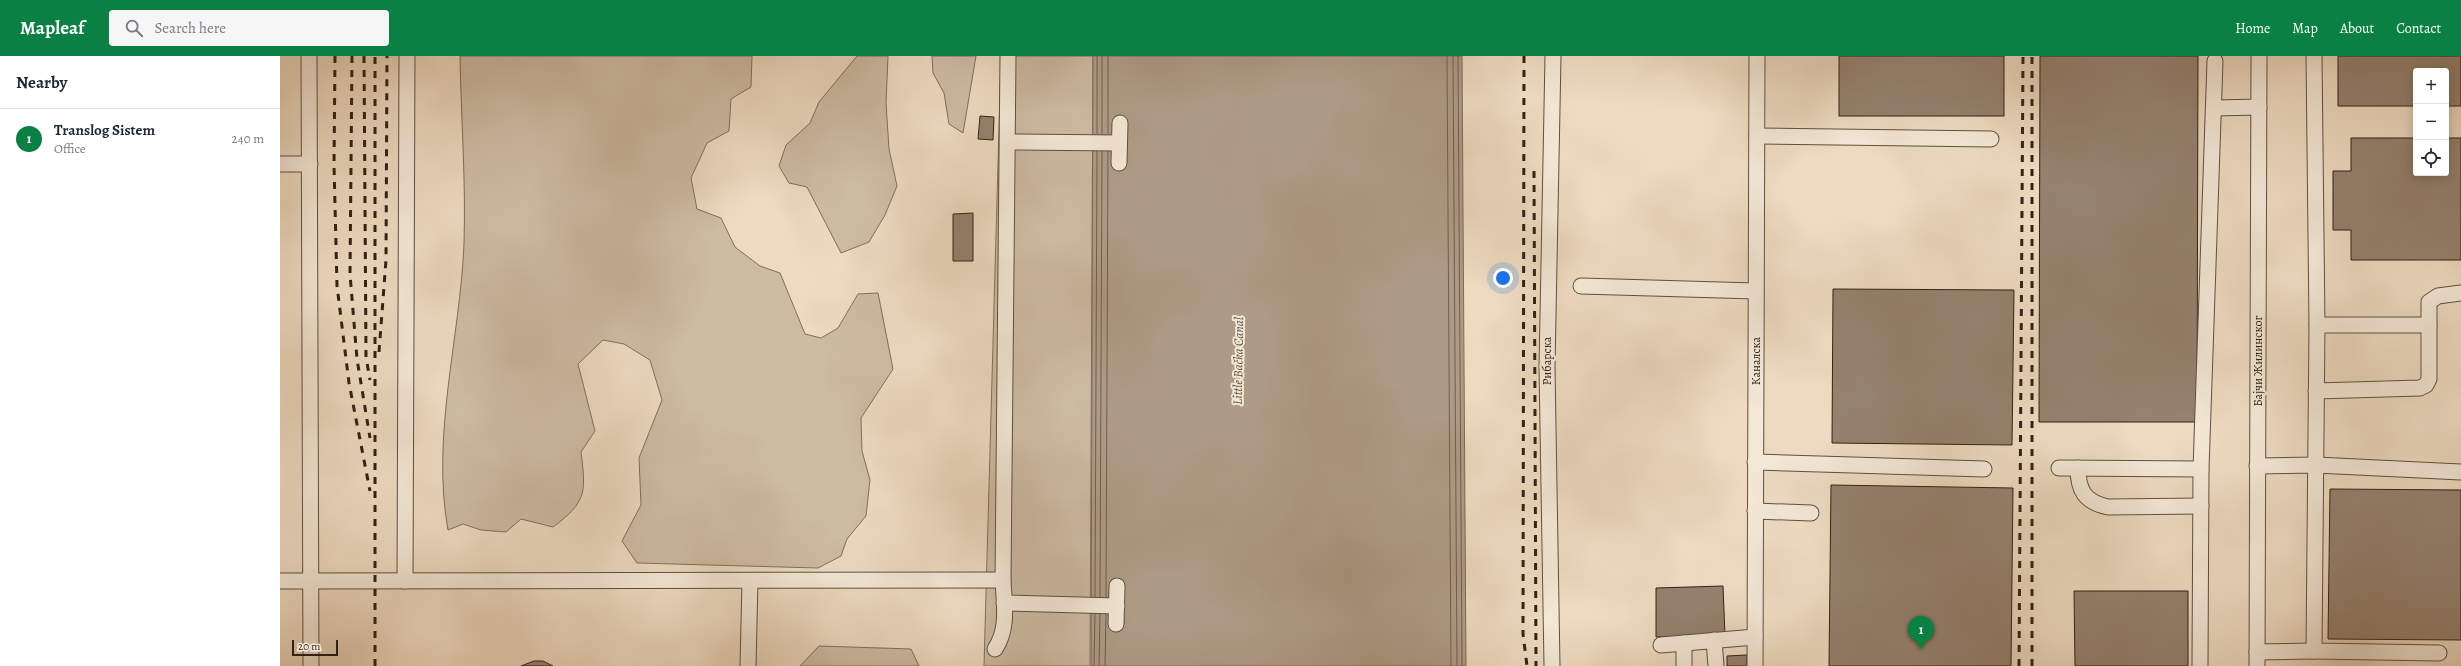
<!DOCTYPE html>
<html lang="en">
<head>
<meta charset="utf-8">
<style>
	:root { --surface:#fff; --page:#f6f6f7; --text:#1f2937; --muted:#747a83; --line:#e0e1e3; --accent:#0b8043 }
	body { margin:0; font-family:Alegreya,serif; background:var(--page); color:var(--text) }
	.controls { position:absolute; right:12px; top:12px; display:grid; overflow:hidden; border-radius:4px; box-shadow:0 2px 10px #0003 }
	.controls button { width:36px; height:36px; display:grid; place-items:center; padding:0; border:0; border-bottom:1px solid var(--line); background:var(--surface); color:var(--text); font:20px sans-serif }
	.scale { position:absolute; left:12px; bottom:10px; width:46px; box-sizing:border-box; padding-left:4px; border:2px solid #332115; border-top:0; font-size:11px; line-height:14px; white-space:nowrap; color:#332115; -webkit-text-stroke:3px #f3e7d6; paint-order:stroke }
	.you { position:absolute; left:1223px; top:222px; width:14px; height:14px; margin:-10px; border:3px solid #fff; border-radius:50%; background:#1a73e8; box-shadow:0 0 0 6px #1a73e833 }
	.badge { display:grid; place-items:center; width:26px; height:26px; border-radius:50%; background:var(--accent); color:#fff; font-size:13px; font-weight:700 }
	.pin { position:absolute; translate:-50% -33px; filter:drop-shadow(0 1px 2px #0008) }
	.pin::after { content:''; position:absolute; top:21px; width:14px; height:12px; background:inherit; clip-path:polygon(0 0,100% 0,50% 100%) }
	.list { margin:0; padding:0; list-style:none }
	h2 { display:flex; justify-content:space-between; align-items:center; height:52px; margin:0; padding:0 16px; font-size:17px }
	h2 small { font-size:13px; font-weight:400; color:var(--muted) }
	.list li { display:grid; grid-template-columns:26px 1fr auto; gap:12px; align-items:center; box-sizing:border-box; height:60px; padding:0 16px; border-top:1px solid var(--line) }
	.list b { display:block; font-size:15px; white-space:nowrap }
	.list p { margin:0; font-size:13px; white-space:nowrap; color:var(--muted) }
	.list em { font-size:13px; font-style:normal; color:var(--muted) }
	.icon { flex:none; width:22px; height:22px; fill:none; stroke:currentColor; stroke-width:2; stroke-linecap:round; stroke-linejoin:round }
	.map { position:relative; flex:none; width:2181px; height:610px; overflow:hidden }
	header { display:flex; align-items:center; gap:24px; box-sizing:border-box; height:56px; padding:0 20px; background:var(--accent); color:#fff }
	header strong { font-size:19px }
	nav { display:flex; gap:22px; margin-inline-start:auto; font-size:14px }
	.search { width:280px; height:36px; background:var(--page); display:flex; align-items:center; gap:10px; box-sizing:border-box; padding:0 14px; border-radius:4px; color:var(--muted); font-size:15px }
	main { display:flex }
	aside { flex:1; background:var(--surface) }
	.map>svg:first-child { display:block }
	.green { fill:#cdbba3; stroke:#806e5c }
	.water { fill:#ae9b86; stroke:#7d6a59 }
	.lines { fill:none; stroke-linecap:round; stroke-linejoin:round }
	.shore { stroke:#705e4e; stroke-width:1 }
	.building { fill:#94816e; stroke:#332115 }
	.minor-casing { stroke:#624f40; stroke-width:17 }
	.minor { stroke:#f3e7d6; stroke-width:15 }
	.rail { stroke:#332115; stroke-width:3; stroke-dasharray:7 7; stroke-linecap:butt }
	.labels { text-anchor:middle; dominant-baseline:central; stroke-width:4; stroke-linejoin:round; paint-order:stroke }
	.street-label { font-size:12px; fill:#332115; stroke:#f3e7d6 }
	.water-label { font-size:13px; font-style:italic; fill:#5e4c3d; stroke:#f3e7d6 }
</style>
</head>
<body>
<header>
<strong>Mapleaf</strong>
<div class="search"><svg class="icon" aria-label="search" viewBox="0 0 24 24"><circle cx="10" cy="10" r="6"/><path d="M15 15l6 6"/></svg>Search here</div>
<nav><a>Home</a><a>Map</a><a>About</a><a>Contact</a></nav>
</header>
<main>
<aside>
<h2>Nearby<small></small></h2>
<ul class="list">
<li><span class="badge">1</span><div><b>Translog Sistem</b><p>Office</p></div><em>240 m</em></li>
</ul>
</aside>
<div class="map">
<svg width="2181" height="610" viewBox="0 0 2181 610">
	<rect width="100%" height="100%" fill="#eddac0"/>
	<filter id="stains"><feTurbulence type="fractalNoise" baseFrequency=".005" numOctaves="4"/><feColorMatrix values="0 0 0 0 .2 0 0 0 0 .09 0 0 0 0 .02 0 0 0 .5 -.17"/></filter>
	<radialGradient id="worn" r=".72"><stop offset=".6" stop-color="#630" stop-opacity="0"/><stop offset="1" stop-color="#630" stop-opacity=".3"/></radialGradient>
	<g class="green">
		<path d="M180,0h292l-1,31 -20,12 -2,32 -22,12 -16,35 6,31 24,9 14,29 25,19 20,7 25,61 16,4 17,-10 20,-34 20,-1 15,76 -32,49 1,33 8,29 -4,36 -19,23 -6,17 -23,12 -181,-5 -15,-22 19,-36 -2,-47 23,-58 -12,-40 -26,-16 -21,-4 -25,24 17,67 -14,21c5,40 6,50 -28,75l-32,-8 -15,13 -25,-2 -18,-6 -15,6c-17,-95 12,-191 16,-286 2,-63 -3,-126 -4,-188z"/>
		<polygon points="577,0 608,0 606,47 609,93 617,130 605,159 589,186 561,197 527,131 509,127 499,110 506,89 530,67 539,46"/>
		<polygon points="652,0 696,0 683,77 669,68 664,37 653,17"/>
		<polygon points="721,0 813,0 810,610 704,610"/>
		<polygon points="539,590 631,593 639,610 520,610"/>
	</g>
	<polygon class="water" points="813,0 1182,0 1186,610 811,610"/>
	<g class="lines">
		<g class="shore">
			<polyline points="1167,0 1171,610"/>
			<polyline points="1173,0 1177,610"/>
			<polyline points="1178,0 1182,610"/>
			<polyline points="817,78 817,0"/>
			<polyline points="822,78 822,0"/>
			<polyline points="828,78 828,0"/>
			<polyline points="815,541 817,95"/>
			<polyline points="820,541 822,95"/>
			<polyline points="826,541 828,95"/>
			<polyline points="814,610 815,558"/>
			<polyline points="819,610 820,558"/>
			<polyline points="825,610 826,558"/>
		</g>
	</g>
	<g class="building">
		<rect x="1559" y="0" width="165" height="60"/>
		<polygon points="1760,0 1918,0 1917,366 1759,366"/>
		<polygon points="2058,0 2181,0 2181,50 2166,50 2166,15 2136,15 2136,50 2058,50"/>
		<polygon points="700,60 714,61 713,84 698,83"/>
		<polygon points="2071,82 2136,82 2136,117 2166,117 2166,82 2181,82 2181,204 2071,204 2071,174 2053,174 2053,115 2071,115"/>
		<polygon points="693,157 693,205 673,205 673,158"/>
		<polygon points="1553,233 1734,234 1732,389 1552,387"/>
		<polygon points="1551,429 1733,432 1731,610 1549,610"/>
		<polygon points="2050,433 2181,434 2181,584 2048,583"/>
		<polygon points="1443,530 1445,580 1376,581 1376,532"/>
		<polygon points="1794,535 1908,535 1908,610 1795,610"/>
		<polygon points="1467,599 1467,610 1447,610 1447,600"/>
		<polygon points="254,605 263,605 273,610 241,610"/>
	</g>
	<g class="lines">
		<g class="minor-casing">
			<g id="minor">
				<polyline points="29,0 31,610"/>
				<polyline points="2034,0 2037,269"/>
				<polyline points="1934,52 1979,51"/>
				<polyline points="1477,80 1711,83"/>
				<polyline points="729,86 839,87"/>
				<polyline points="839,107 840,67"/>
				<polyline points="0,108 30,108"/>
				<polyline points="1301,230 1476,235"/>
				<polyline points="2149,269 2037,269 2034,595 2159,597"/>
				<polyline points="2036,335 2140,332 2146,329 2149,323 2149,246 2158,240 2181,237"/>
				<polyline points="1475,406 1704,413"/>
				<polyline points="1977,410 2036,409 2181,416"/>
				<polyline points="1779,412 1921,413"/>
				<path d="M1798,412c0,23 7,34 30,39l93,-1"/>
				<polyline points="1475,455 1531,457"/>
				<polyline points="0,525 723,524"/>
				<polyline points="125,525 127,0"/>
				<polyline points="724,547 837,550"/>
				<polyline points="836,568 837,530"/>
				<polyline points="1434,584 1436,610"/>
				<polyline points="1381,589 1475,581"/>
				<path d="M715,593c14,-21 9,-45 8,-69l5,-524"/>
				<polyline points="1977,596 2034,595"/>
				<polyline points="468,610 470,525"/>
				<polyline points="1272,610 1267,311 1273,0"/>
				<polyline points="1404,610 1404,587"/>
				<polyline points="1475,610 1477,0"/>
				<polyline points="1920,610 1921,413 1935,5"/>
				<polyline points="1977,610 1979,0"/>
			</g>
		</g>
		<use href="#minor" class="minor"/>
		<g class="rail">
			<polyline points="55,0 54,109 57,230 69,327 90,435"/>
			<polyline points="72,0 70,218 77,303 90,382"/>
			<polyline points="84,0 86,301 90,324"/>
			<polyline points="1244,0 1243,578 1247,610"/>
			<polyline points="1254,115 1256,610"/>
			<polyline points="99,296 106,204 107,0"/>
			<polyline points="95,610 95,0"/>
			<polyline points="1739,610 1743,0"/>
			<polyline points="1752,610 1752,0"/>
		</g>
	</g>
	<g class="labels">
		<g class="street-label">
			<text transform="translate(1267 305) rotate(-90)">Рибарска</text>
			<text transform="translate(1476 305) rotate(-90)">Каналска</text>
			<text transform="translate(1978 305) rotate(-90)">Бајчи Жилинског</text>
		</g>
		<g class="water-label">
			<text transform="translate(958 305) rotate(-89)">Little Bačka Canal</text>
		</g>
	</g>
	<rect width="100%" height="100%" filter="url(#stains)"/>
	<rect width="100%" height="100%" fill="url(#worn)"/>
</svg>
<div class="controls">
<button>+</button>
<button>−</button>
<button><svg class="icon" aria-label="locate" viewBox="0 0 24 24"><circle cx="12" cy="12" r="6"/><path d="M12 2v4M12 18v4M2 12h4M18 12h4"/></svg></button>
</div>
<div class="scale">20 m</div>
<div class="you"></div>
<div class="pin badge" style="left:1641px;top:593px">1</div>
</div>
</main>
</body>
</html>
